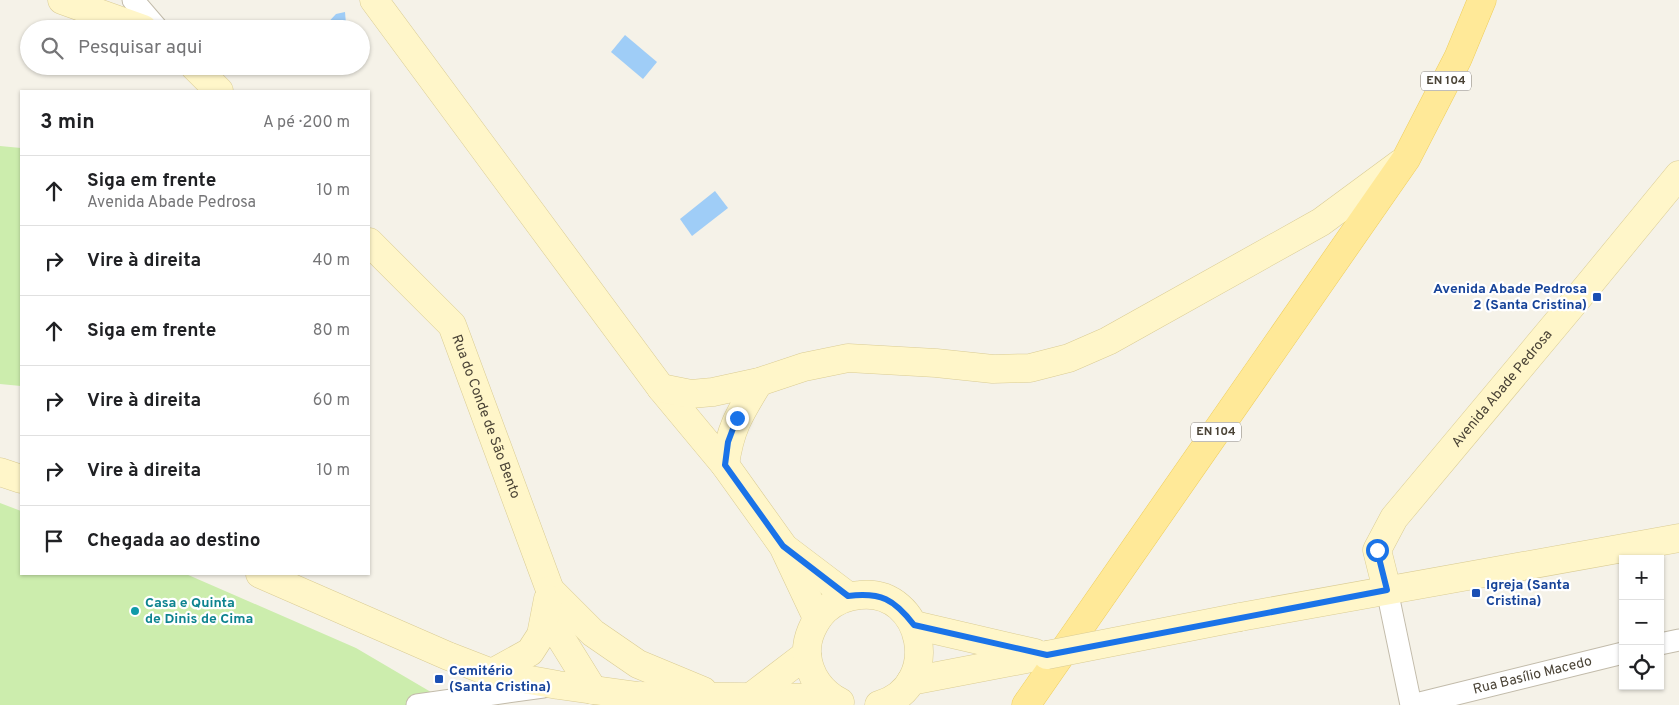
<!DOCTYPE html>
<html lang="pt">
<head>
<meta charset="utf-8">
<style>
	:root { --surface:#fff; --page:#f6f6f6; --text:#202124; --muted:#757577; --line:#e0e0e0 }
	body { margin:0; font-family:Overpass,sans-serif; background:var(--page); color:var(--text) }
	.controls { position:absolute; right:15px; bottom:15px; display:grid; overflow:hidden; border-radius:0px; box-shadow:0 1px 4px #0004 }
	.controls button { width:45px; height:45px; display:grid; place-items:center; padding:0; border:0; border-bottom:1px solid var(--line); background:var(--surface); color:var(--text); font:25px sans-serif }
	.stop { position:absolute; width:15px; height:15px; margin:-11px; border:4px solid #1a73e8; border-radius:50%; background:#fff }
	.stop.end { background:#1a73e8; border-color:#fff; box-shadow:0 1px 5px #0008 }
	.list { margin:0; padding:0; list-style:none }
	h2 { display:flex; justify-content:space-between; align-items:center; height:65px; margin:0; padding:0 20px; font-size:21px }
	h2 small { font-size:16px; font-weight:400; color:var(--muted) }
	.list li { display:grid; grid-template-columns:32px 1fr auto; gap:15px; align-items:center; box-sizing:border-box; height:70px; padding:0 20px; border-top:1px solid var(--line) }
	.list b { display:block; font-size:19px; white-space:nowrap }
	.list p { margin:0; font-size:16px; white-space:nowrap; color:var(--muted) }
	.list em { font-size:16px; font-style:normal; color:var(--muted) }
	.icon { flex:none; width:28px; height:28px; fill:none; stroke:currentColor; stroke-width:2; stroke-linecap:round; stroke-linejoin:round }
	.map { position:relative; flex:none; width:1679px; height:705px; overflow:hidden }
	.search { position:absolute; background:var(--surface); box-shadow:0 1px 4px #0004; left:20px; top:20px; width:350px; height:55px; display:flex; align-items:center; gap:12px; box-sizing:border-box; padding:0 18px; border-radius:28px; color:var(--muted); font-size:19px }
	.panel { position:absolute; background:var(--surface); box-shadow:0 1px 4px #0004; left:20px; top:90px; width:350px; height:485px; border-radius:0px }
	.map>svg:first-child { display:block }
	.green { fill:#ccedad }
	.water { fill:#9fcdf7 }
	.lines { fill:none; stroke-linecap:round; stroke-linejoin:round }
	.street-casing { stroke:#c2bbaa; stroke-width:23 }
	.secondary-casing { stroke:#dacc94; stroke-width:29 }
	.primary-casing { stroke:#efce5c; stroke-width:29 }
	.street { stroke:#fff; stroke-width:21 }
	.secondary { stroke:#fff6c9; stroke-width:28 }
	.primary { stroke:#ffe998; stroke-width:28 }
	.secondary-bridge-casing { stroke:#dacc94; stroke-width:29; stroke-linecap:butt }
	.secondary-bridge { stroke:#fff6c9; stroke-width:28 }
	.route { stroke:#1a73e8; stroke-width:6 }
	.transit-dot { fill:#1a4fb4; stroke:#fff; stroke-width:2 }
	.culture-dot { fill:#0f9aa8; stroke:#fff; stroke-width:2 }
	.labels { text-anchor:middle; dominant-baseline:central; stroke-width:4.5; stroke-linejoin:round; paint-order:stroke }
	.shield { fill:#fff; stroke:#807b72; stroke-width:1 }
	.shield-label { font-size:12px; font-weight:bold; fill:#4a4336 }
	.transit-label { font-size:14px; font-weight:bold; fill:#164399; stroke:#fff; text-anchor:start }
	.street-label { font-size:14px; fill:#4a4336; stroke:#fff }
	.culture-label { font-size:14px; font-weight:bold; fill:#0d838f; stroke:#fff; text-anchor:start }
</style>
</head>
<body>
<div class="map">
<svg width="1679" height="705" viewBox="0 0 1679 705">
	<rect width="100%" height="100%" fill="#f5f2e8"/>
	<g class="green">
		<polygon points="0,146 21,148 21,386 0,384"/>
		<polygon points="0,503 21,511 21,574 186,574 356,648 453,705 0,705"/>
	</g>
	<g class="water">
		<polygon points="345,12 346,24 342,29 322,29 336,14"/>
		<polygon points="625,35 657,62 643,79 611,52"/>
		<polygon points="715,191 728,208 692,236 680,219"/>
	</g>
	<g class="lines">
		<g class="street-casing">
			<g id="street">
				<polyline points="133,0 158,29"/>
				<polyline points="1387,590 1411,705"/>
				<polyline points="1660,644 1679,640"/>
				<polyline points="417,705 543,687"/>
				<path id="s1" d="M1412,705l211,-52"/>
			</g>
		</g>
		<g class="secondary-casing">
			<g id="secondary">
				<polyline points="62,0 143,29"/>
				<polyline points="374,0 661,388 725,465 783,546 817,618"/>
				<polyline points="194,66 219,91"/>
				<path id="s2" d="M369,242l83,83 98,265 12,50 31,50"/>
				<polyline points="661,388 691,394 713,392 759,382 804,367 848,358 936,363 993,369 1030,368 1069,358 1108,341 1321,222 1401,163"/>
				<path d="M725,465c5,-37 15,-52 34,-83"/>
				<polyline points="0,472 21,479"/>
				<polyline points="786,549 848,596"/>
				<polyline points="260,574 448,656 492,673 558,685 638,696 832,698"/>
				<polyline points="550,590 593,633 638,664 703,691"/>
				<path id="s3" d="M1387,590l-10,-40 17,-32 193,-231 92,-112"/>
				<polyline points="1240,617 1679,538"/>
				<polyline points="914,625 1035,653"/>
				<polyline points="492,673 530,652 541,635 548,599"/>
				<polyline points="911,681 1047,655"/>
				<polyline points="752,696 807,654"/>
				<path d="M840,702c-18,-9 -31,-26 -33,-48 -1,-16 7,-33 18,-44 10,-9 22,-14 35,-15 64,-7 84,91 19,110"/>
			</g>
		</g>
		<g class="primary-casing">
			<polyline id="primary" points="1026,705 1406,159 1458,58 1482,0"/>
		</g>
		<use href="#street" class="street"/>
		<use href="#secondary" class="secondary"/>
		<use href="#primary" class="primary"/>
		<g class="secondary-bridge-casing">
			<polyline id="secondary-bridge" points="1047,655 1240,617"/>
		</g>
		<use href="#secondary-bridge" class="secondary-bridge"/>
	</g>
	<g class="lines">
		<path class="route" d="M737,418l-9,24 -3,23 58,81 65,50c33,-4 46,3 66,29l133,30 340,-65 -10,-40"/>
	</g>
	<g class="transit-dot">
		<rect x="1592" y="292" width="10" height="10" rx="2.5"/>
		<rect x="1471" y="588" width="10" height="10" rx="2.5"/>
		<rect x="434" y="674" width="10" height="10" rx="2.5"/>
	</g>
	<circle class="culture-dot" cx="135" cy="611" r="5"/>
	<g class="labels">
		<g class="shield">
			<rect x="1421" y="71.5" width="50" height="19" rx="4"/>
			<rect x="1191" y="422.5" width="50" height="19" rx="4"/>
		</g>
		<g class="shield-label">
			<text x="1446" y="81">EN 104</text>
			<text x="1216" y="432">EN 104</text>
		</g>
		<g class="transit-label">
			<text x="1587" y="289" text-anchor="end">Avenida Abade Pedrosa<tspan x="1587" dy="16">2 (Santa Cristina)</tspan></text>
			<text x="1486" y="585">Igreja (Santa<tspan x="1486" dy="16">Cristina)</tspan></text>
			<text x="449" y="671">Cemitério<tspan x="449" dy="16">(Santa Cristina)</tspan></text>
		</g>
		<g class="street-label">
			<text stroke="none"><textPath href="#s3" startOffset="246">Avenida Abade Pedrosa</textPath></text>
			<text stroke="none"><textPath href="#s2" startOffset="215">Rua do Conde de São Bento</textPath></text>
			<text stroke="none"><textPath href="#s1" startOffset="124">Rua Basílio Macedo</textPath></text>
		</g>
		<g class="culture-label">
			<text x="145" y="603">Casa e Quinta<tspan x="145" dy="16">de Dinis de Cima</tspan></text>
		</g>
	</g>
</svg>
<div class="controls">
<button>+</button>
<button>−</button>
<button><svg class="icon" aria-label="locate" viewBox="0 0 24 24"><circle cx="12" cy="12" r="6"/><path d="M12 2v4M12 18v4M2 12h4M18 12h4"/></svg></button>
</div>
<div class="stop" style="left:1377px;top:550px"></div>
<div class="stop end" style="left:737px;top:418px"></div>
<div class="search"><svg class="icon" aria-label="search" viewBox="0 0 24 24"><circle cx="10" cy="10" r="6"/><path d="M15 15l6 6"/></svg>Pesquisar aqui</div>
<section class="panel">
<h2>3 min<small>A pé · 200 m</small></h2>
<ul class="list">
<li><svg class="icon" aria-label="ahead" viewBox="0 0 24 24"><path d="M12 20V5M6 11l6-6 6 6"/></svg><div><b>Siga em frente</b><p>Avenida Abade Pedrosa</p></div><em>10 m</em></li>
<li><svg class="icon" aria-label="right" viewBox="0 0 24 24"><path d="M7 20v-9h11M14 6l5 5-5 5"/></svg><div><b>Vire à direita</b></div><em>40 m</em></li>
<li><svg class="icon" aria-label="ahead" viewBox="0 0 24 24"><path d="M12 20V5M6 11l6-6 6 6"/></svg><div><b>Siga em frente</b></div><em>80 m</em></li>
<li><svg class="icon" aria-label="right" viewBox="0 0 24 24"><path d="M7 20v-9h11M14 6l5 5-5 5"/></svg><div><b>Vire à direita</b></div><em>60 m</em></li>
<li><svg class="icon" aria-label="right" viewBox="0 0 24 24"><path d="M7 20v-9h11M14 6l5 5-5 5"/></svg><div><b>Vire à direita</b></div><em>10 m</em></li>
<li><svg class="icon" aria-label="arrive" viewBox="0 0 24 24"><path d="M6 21V4h12l-3 4 3 4H6"/></svg><div><b>Chegada ao destino</b></div></li>
</ul>
</section>
</div>
</body>
</html>
